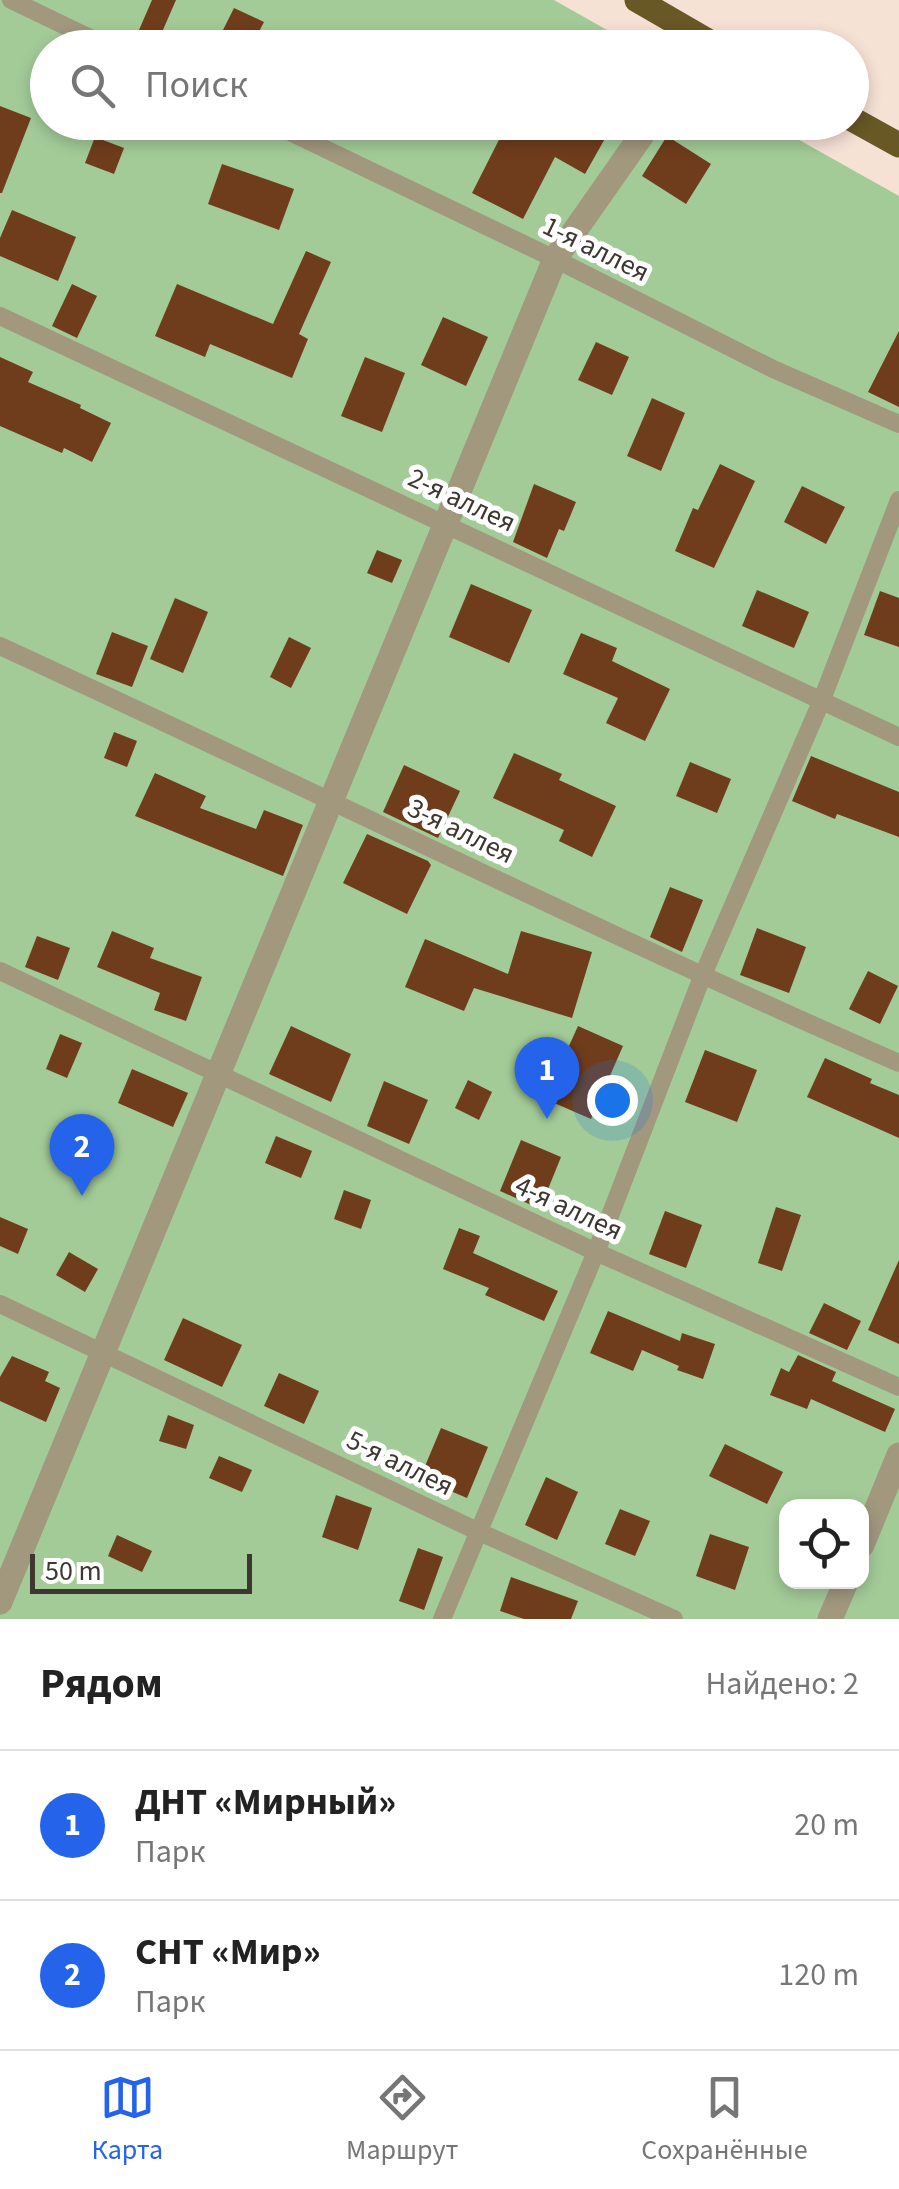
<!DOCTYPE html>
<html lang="ru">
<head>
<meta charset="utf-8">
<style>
	:root { --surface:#fff; --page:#f6f6f6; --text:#222; --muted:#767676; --line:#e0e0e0; --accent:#2563eb }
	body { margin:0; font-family:"Source Sans 3",sans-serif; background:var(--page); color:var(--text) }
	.controls { position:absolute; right:30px; bottom:30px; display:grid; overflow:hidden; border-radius:20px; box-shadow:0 5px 15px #0003 }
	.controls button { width:90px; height:90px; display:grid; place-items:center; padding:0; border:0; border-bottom:2px solid var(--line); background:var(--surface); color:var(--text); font:50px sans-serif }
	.scale { position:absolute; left:30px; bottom:25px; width:222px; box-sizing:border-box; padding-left:10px; border:5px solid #3e3631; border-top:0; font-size:28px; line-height:35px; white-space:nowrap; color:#3e3631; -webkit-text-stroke:8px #fff; paint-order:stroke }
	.you { position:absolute; left:612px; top:1100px; width:35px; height:35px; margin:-25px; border:8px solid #fff; border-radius:50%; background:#1a73e8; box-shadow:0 0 0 15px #1a73e833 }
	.badge { display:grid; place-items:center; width:65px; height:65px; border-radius:50%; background:var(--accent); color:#fff; font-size:32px; font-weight:700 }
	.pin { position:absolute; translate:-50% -82px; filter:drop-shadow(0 2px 5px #0008) }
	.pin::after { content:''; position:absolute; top:52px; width:35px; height:30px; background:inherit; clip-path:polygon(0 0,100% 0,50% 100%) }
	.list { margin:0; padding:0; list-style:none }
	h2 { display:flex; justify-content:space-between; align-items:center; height:130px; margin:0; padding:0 40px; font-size:42px }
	h2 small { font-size:32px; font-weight:400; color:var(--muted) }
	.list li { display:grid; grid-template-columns:65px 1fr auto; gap:30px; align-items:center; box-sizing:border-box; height:150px; padding:0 40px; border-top:2px solid var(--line) }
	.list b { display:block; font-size:38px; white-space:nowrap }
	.list p { margin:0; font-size:32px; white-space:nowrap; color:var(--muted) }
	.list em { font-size:32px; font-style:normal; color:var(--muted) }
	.icon { flex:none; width:55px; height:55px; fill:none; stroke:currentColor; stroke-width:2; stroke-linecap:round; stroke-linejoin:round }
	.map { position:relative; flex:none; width:899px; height:1619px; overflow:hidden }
	.search { position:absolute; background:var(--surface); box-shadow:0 5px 15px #0003; left:30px; right:30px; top:30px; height:110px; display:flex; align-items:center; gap:25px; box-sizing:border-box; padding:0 35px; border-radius:55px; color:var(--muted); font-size:38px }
	.sheet { height:430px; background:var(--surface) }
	nav { display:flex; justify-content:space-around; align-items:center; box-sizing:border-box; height:140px; border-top:2px solid var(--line); background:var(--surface); font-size:28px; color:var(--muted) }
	nav a { display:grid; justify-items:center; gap:5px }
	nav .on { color:var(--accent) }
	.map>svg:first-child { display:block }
	.green { fill:#a3cb98; fill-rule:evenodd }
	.building { fill:#703d1c }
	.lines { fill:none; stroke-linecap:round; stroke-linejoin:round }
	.service { stroke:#a1987e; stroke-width:18 }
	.minor { stroke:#a1987e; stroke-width:25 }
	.primary { stroke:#685825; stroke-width:25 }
	.labels { text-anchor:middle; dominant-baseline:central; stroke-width:10; stroke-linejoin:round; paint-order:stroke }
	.street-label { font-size:28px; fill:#3e3631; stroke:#fff }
</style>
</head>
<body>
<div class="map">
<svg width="899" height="1619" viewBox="0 0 899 1619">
	<rect width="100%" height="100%" fill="#f6e1d5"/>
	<path class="green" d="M0,0h554l83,47 -589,1v74l721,1 130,73v1423h-899zM786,1506h76v76h-76z"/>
	<g class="building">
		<polygon points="152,0 176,0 159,39 139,30"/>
		<polygon points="234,8 264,22 252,45 223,30"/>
		<polygon points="0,106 31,118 2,193 0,193"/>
		<polygon points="508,122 585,122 607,135 585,174 555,157 523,219 472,193"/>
		<polygon points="667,136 711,164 686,204 642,176"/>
		<polygon points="95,137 124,148 114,174 85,163"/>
		<polygon points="222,164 294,189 279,230 208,204"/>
		<polygon points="12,210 76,237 58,281 0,256 0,238"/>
		<polygon points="306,251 331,262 299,334 308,339 292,378 210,344 205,357 155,336 177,284 273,324"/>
		<polygon points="72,284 97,296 77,338 52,326"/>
		<polygon points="443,317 488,337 466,386 421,365"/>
		<polygon points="899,331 899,407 868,392"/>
		<polygon points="596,342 629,357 612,395 578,380"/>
		<polygon points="0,357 33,372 28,382 81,405 80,408 111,423 92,462 64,448 62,453 0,426"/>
		<polygon points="365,357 405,373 382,432 341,416"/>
		<polygon points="652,398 685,413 661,471 627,456"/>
		<polygon points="720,464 755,481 714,568 675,551 693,508 698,510"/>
		<polygon points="534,484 576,502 564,531 559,529 547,558 513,542"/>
		<polygon points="802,486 845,507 826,544 784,522"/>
		<polygon points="377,550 402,560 392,583 367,573"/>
		<polygon points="471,584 532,610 509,663 449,637"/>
		<polygon points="757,590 809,612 794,648 742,626"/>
		<polygon points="880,591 899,598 899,647 864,635"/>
		<polygon points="175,598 208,612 183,673 150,659"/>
		<polygon points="112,632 148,646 132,687 96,674"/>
		<polygon points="581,633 617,648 612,661 670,689 645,741 606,723 618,698 563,674"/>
		<polygon points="289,637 311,648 291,688 270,677"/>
		<polygon points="114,732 137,741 127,767 104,758"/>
		<polygon points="514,753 562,774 559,780 616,806 592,857 559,841 564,830 493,798"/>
		<polygon points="811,756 899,792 899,837 837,814 835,819 792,801"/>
		<polygon points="690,762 731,779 717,813 676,796"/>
		<polygon points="404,765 460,791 438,838 383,812"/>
		<polygon points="155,773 206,796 200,808 256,829 264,810 303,825 283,876 135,816"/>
		<polygon points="367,834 428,861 431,865 407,914 343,883"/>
		<polygon points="670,887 703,900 682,952 650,937"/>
		<polygon points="757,928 806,947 789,993 740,975"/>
		<polygon points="112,931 154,948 150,958 202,977 186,1021 154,1010 160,993 97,967"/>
		<polygon points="521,931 592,952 572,1018 474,988 464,1011 405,987 425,939 508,974"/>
		<polygon points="37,936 70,948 58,980 25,967"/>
		<polygon points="868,971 898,986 880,1024 849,1009"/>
		<polygon points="291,1026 351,1054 331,1102 269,1074"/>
		<polygon points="578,1026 623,1046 591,1119 545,1099"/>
		<polygon points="60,1034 82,1043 67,1078 46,1069"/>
		<polygon points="705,1050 757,1070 737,1122 685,1102"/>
		<polygon points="825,1058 872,1079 870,1083 899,1095 899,1138 807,1097"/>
		<polygon points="132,1069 188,1093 173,1127 118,1103"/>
		<polygon points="468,1080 492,1092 479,1120 455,1108"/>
		<polygon points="384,1081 428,1100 409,1144 367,1126"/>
		<polygon points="276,1136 312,1151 301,1178 265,1163"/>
		<polygon points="521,1140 561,1157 540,1209 500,1191"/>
		<polygon points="344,1190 371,1200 361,1229 334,1219"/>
		<polygon points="776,1207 801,1215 782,1271 758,1263"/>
		<polygon points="665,1211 702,1225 686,1268 649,1254"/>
		<polygon points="0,1217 28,1229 18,1254 0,1246"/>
		<polygon points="459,1228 480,1236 473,1253 558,1291 544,1321 485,1295 489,1288 443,1269"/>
		<polygon points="69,1252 98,1269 85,1292 56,1275"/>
		<polygon points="899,1260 899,1344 868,1330"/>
		<polygon points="824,1303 861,1321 847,1350 809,1333"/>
		<polygon points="608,1311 680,1341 682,1333 715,1344 703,1379 677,1370 679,1366 642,1350 633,1371 590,1353"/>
		<polygon points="183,1318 242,1345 222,1387 164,1360"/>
		<polygon points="798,1355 836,1372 832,1381 895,1409 885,1432 811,1399 807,1409 770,1395 781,1368 789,1372"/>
		<polygon points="12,1356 49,1372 45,1381 60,1388 46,1422 0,1401 0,1377"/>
		<polygon points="279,1373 319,1391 304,1424 264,1406"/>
		<polygon points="168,1415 194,1425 186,1449 159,1441"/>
		<polygon points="441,1428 488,1447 467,1498 420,1478"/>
		<polygon points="725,1444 783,1472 767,1504 709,1476"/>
		<polygon points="219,1456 252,1470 242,1492 209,1478"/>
		<polygon points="546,1477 578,1492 557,1540 525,1525"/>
		<polygon points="336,1495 372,1508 358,1550 322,1537"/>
		<polygon points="620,1509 650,1521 635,1556 605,1544"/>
		<polygon points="710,1534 749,1547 735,1590 696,1576"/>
		<polygon points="117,1535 152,1551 142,1572 108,1556"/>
		<polygon points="418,1548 443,1557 424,1610 399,1601"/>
		<polygon points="511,1577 578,1601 571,1619 524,1619 500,1611"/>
	</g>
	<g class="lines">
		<g class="service">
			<polyline points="11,0 111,48"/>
			<polyline points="269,122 555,259 773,369 899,424"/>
			<polyline points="0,316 899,737"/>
			<path d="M0,646c300,138 596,285 899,417"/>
			<polyline points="0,971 596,1252 899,1387"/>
			<polyline points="0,1304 477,1531 674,1619"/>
			<polyline points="442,1619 596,1252 702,977 821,702 899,500"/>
		</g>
		<g class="minor">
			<polyline points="862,1545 899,1455"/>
			<polyline points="0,1602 555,259 651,122"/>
			<polyline points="830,1619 846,1582"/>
		</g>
		<g class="primary">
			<polyline points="637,0 720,48"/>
			<polyline points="852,119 899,145"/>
		</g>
	</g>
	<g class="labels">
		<g class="street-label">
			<text transform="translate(596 249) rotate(26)">1-я аллея</text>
			<text transform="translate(462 500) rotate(25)">2-я аллея</text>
			<text transform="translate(461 831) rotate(26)">3-я аллея</text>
			<text transform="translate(569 1208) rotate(25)">4-я аллея</text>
			<text transform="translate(400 1463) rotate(26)">5-я аллея</text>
		</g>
	</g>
</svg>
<div class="controls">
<button><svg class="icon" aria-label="locate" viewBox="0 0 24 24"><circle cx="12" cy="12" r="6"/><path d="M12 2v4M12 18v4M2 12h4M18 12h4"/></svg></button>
</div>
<div class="scale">50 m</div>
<div class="you"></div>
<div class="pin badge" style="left:547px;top:1119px">1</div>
<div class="pin badge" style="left:82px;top:1196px">2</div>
<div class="search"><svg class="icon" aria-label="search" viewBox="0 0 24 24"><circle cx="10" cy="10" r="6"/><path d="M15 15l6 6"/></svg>Поиск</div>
</div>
<section class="sheet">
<h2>Рядом<small>Найдено: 2</small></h2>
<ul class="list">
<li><span class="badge">1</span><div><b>ДНТ «Мирный»</b><p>Парк</p></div><em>20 m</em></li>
<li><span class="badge">2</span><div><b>СНТ «Мир»</b><p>Парк</p></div><em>120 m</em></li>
</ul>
</section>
<nav>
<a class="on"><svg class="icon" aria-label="map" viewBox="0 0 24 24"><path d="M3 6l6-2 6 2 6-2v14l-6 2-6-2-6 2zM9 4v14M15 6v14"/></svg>Карта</a>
<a><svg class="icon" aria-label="directions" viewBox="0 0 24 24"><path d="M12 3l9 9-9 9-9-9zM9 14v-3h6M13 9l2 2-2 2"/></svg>Маршрут</a>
<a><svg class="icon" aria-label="saved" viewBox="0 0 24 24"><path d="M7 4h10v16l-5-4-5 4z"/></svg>Сохранённые</a>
</nav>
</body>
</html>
